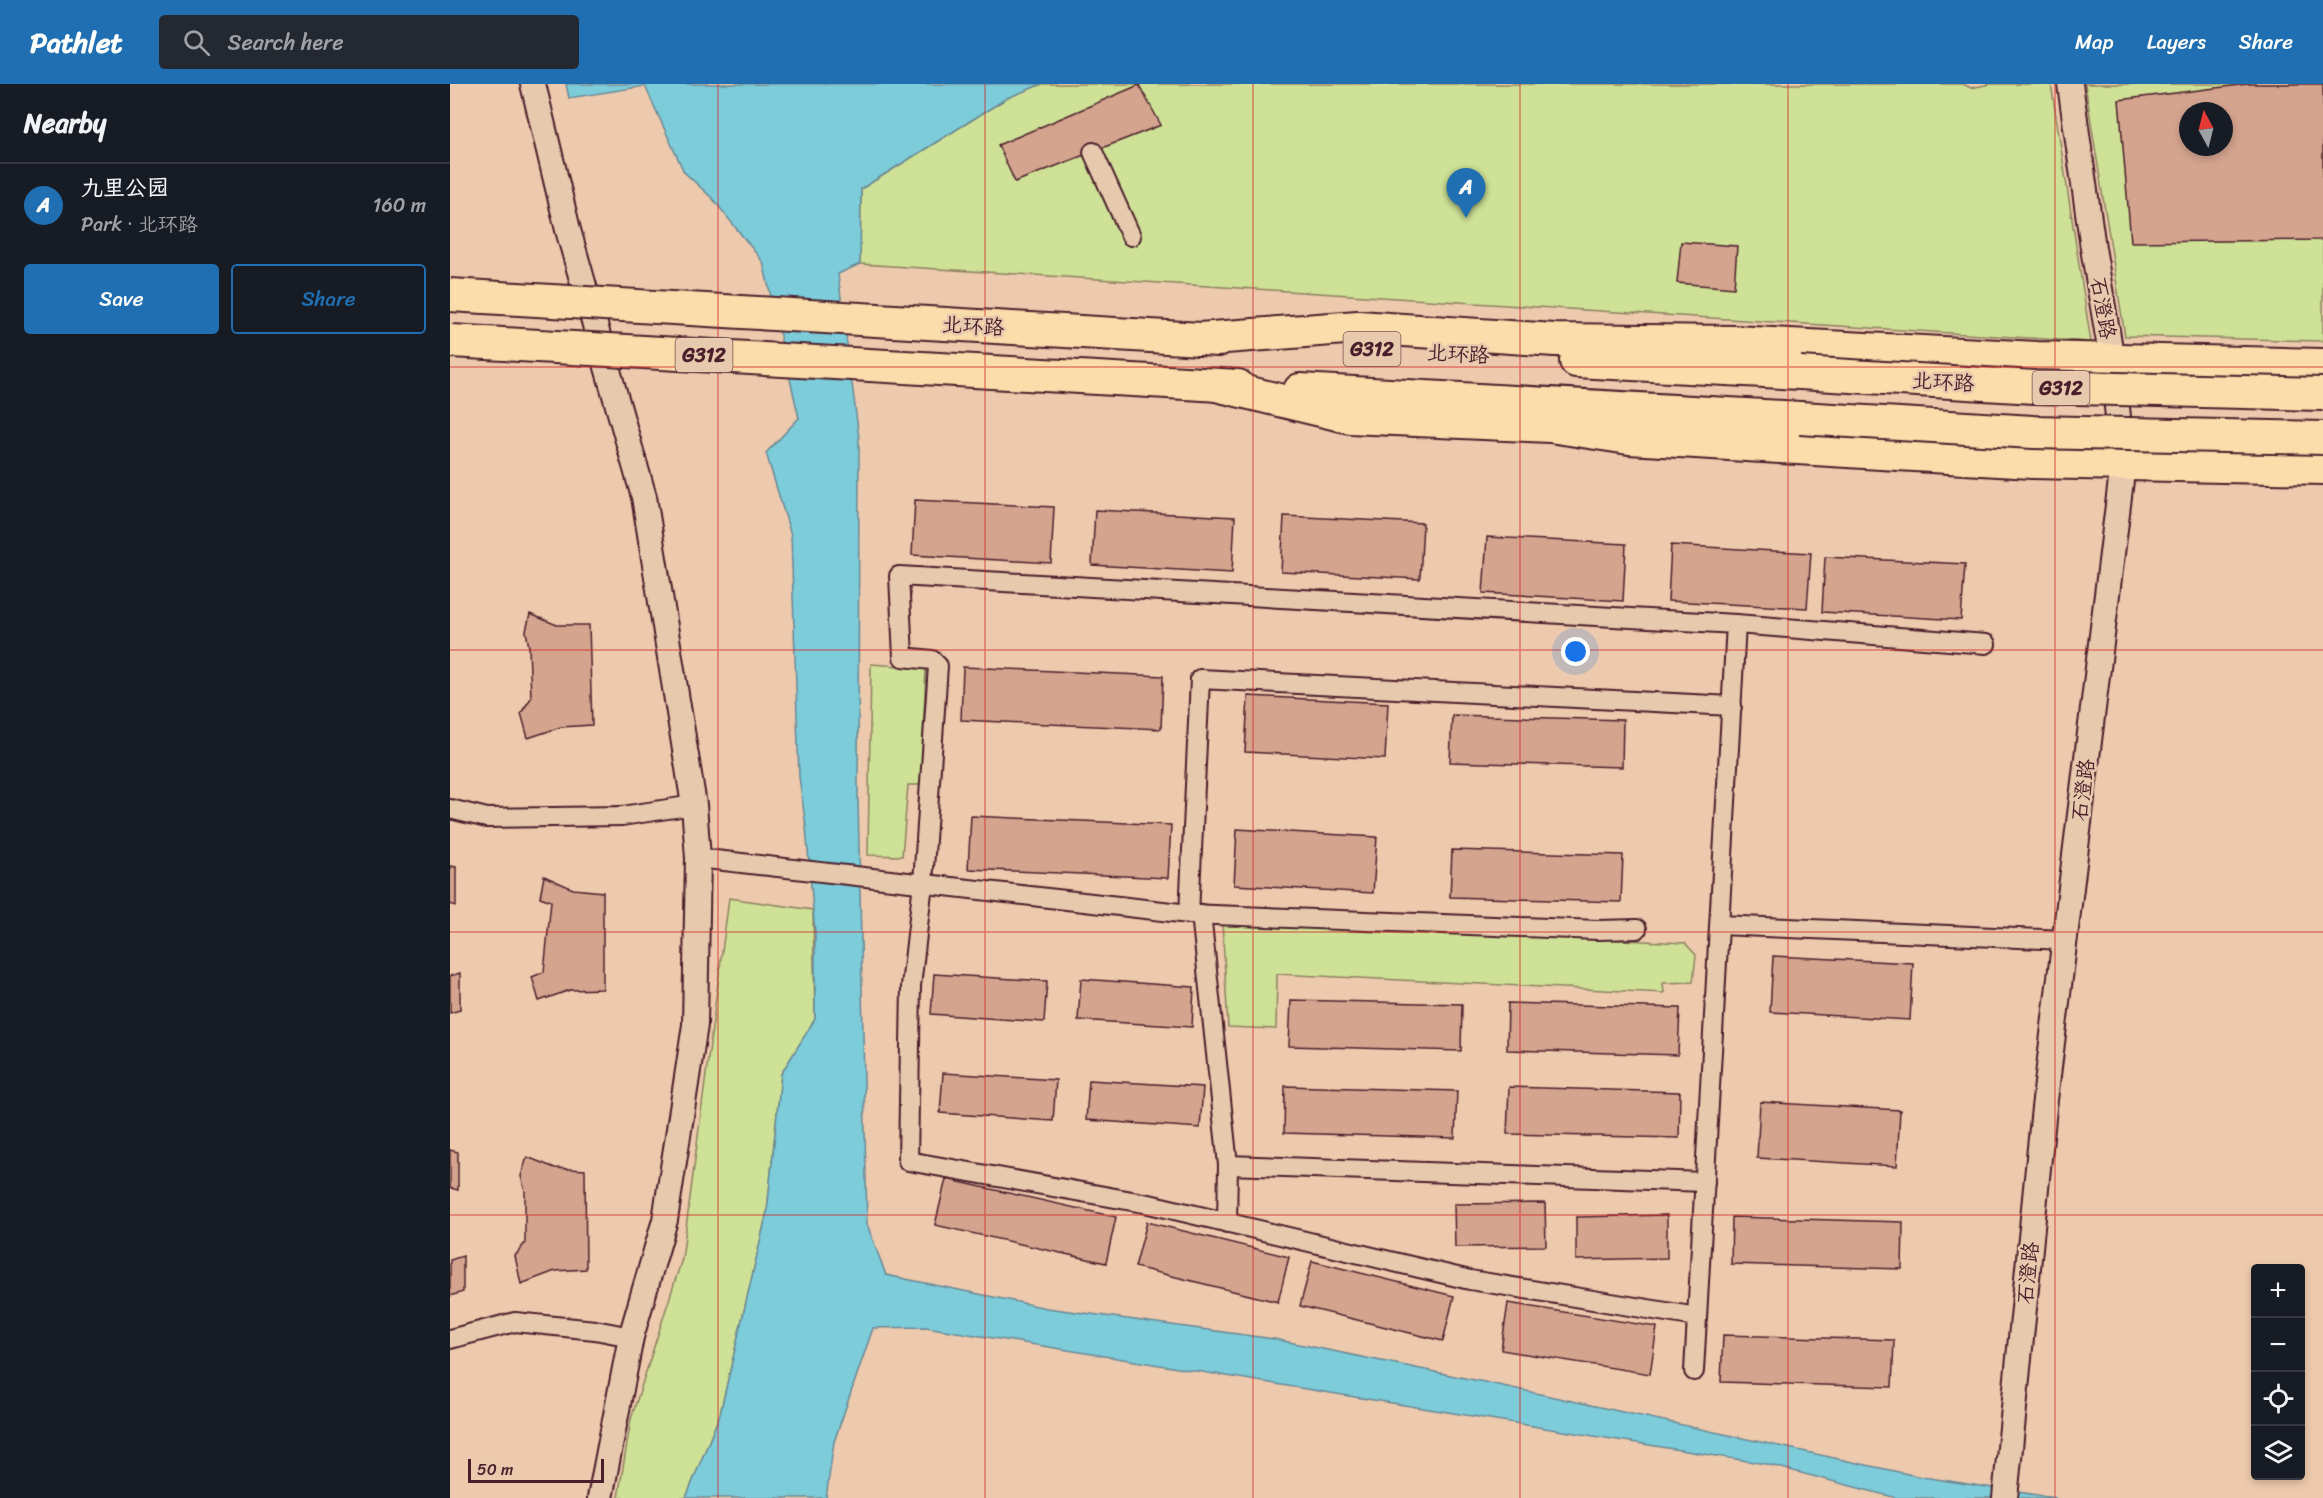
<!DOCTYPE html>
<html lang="en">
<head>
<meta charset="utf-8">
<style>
	:root { --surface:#171b24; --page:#242831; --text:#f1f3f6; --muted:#9ea1a6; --line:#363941; --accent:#1f6fb2 }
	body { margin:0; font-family:Sriracha,"LXGW WenKai TC",sans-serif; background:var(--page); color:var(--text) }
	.controls { position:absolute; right:18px; bottom:18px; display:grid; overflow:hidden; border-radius:6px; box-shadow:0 3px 9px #0003 }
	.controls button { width:54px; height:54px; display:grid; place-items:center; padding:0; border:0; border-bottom:2px solid var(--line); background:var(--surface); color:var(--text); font:30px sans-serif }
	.compass { position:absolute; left:1729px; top:18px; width:54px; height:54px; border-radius:50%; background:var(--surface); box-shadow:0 3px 9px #0003; rotate:353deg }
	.scale { position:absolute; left:18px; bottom:15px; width:136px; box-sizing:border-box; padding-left:6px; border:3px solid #4a1f2b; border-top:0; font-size:16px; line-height:21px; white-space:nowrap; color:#4a1f2b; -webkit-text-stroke:4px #e7caae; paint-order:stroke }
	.you { position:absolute; left:1126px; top:568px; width:21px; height:21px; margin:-15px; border:4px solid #fff; border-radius:50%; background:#1a73e8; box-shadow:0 0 0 9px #1a73e833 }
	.badge { display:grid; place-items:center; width:39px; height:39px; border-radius:50%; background:var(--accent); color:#fff; font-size:20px; font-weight:700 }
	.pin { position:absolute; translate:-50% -50px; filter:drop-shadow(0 2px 3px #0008) }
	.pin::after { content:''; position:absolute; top:32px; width:21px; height:18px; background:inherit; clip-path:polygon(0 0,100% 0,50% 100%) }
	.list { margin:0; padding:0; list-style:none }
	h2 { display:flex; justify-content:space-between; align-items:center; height:78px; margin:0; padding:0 24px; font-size:26px }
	h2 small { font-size:20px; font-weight:400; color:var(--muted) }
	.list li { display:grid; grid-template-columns:39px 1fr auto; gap:18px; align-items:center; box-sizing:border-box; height:84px; padding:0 24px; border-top:2px solid var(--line) }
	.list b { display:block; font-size:22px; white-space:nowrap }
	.list p { margin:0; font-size:20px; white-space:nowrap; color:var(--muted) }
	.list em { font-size:20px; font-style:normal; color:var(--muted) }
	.actions { display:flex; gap:12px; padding:18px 24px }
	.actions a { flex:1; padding:14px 0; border:2px solid var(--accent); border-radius:6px; text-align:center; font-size:21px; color:var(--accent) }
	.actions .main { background:var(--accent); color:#fff }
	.icon { flex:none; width:33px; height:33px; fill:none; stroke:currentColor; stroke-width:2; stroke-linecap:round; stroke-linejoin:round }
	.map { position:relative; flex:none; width:1873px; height:1414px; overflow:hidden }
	header { display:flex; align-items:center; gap:36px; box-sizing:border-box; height:84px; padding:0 30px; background:var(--accent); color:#fff }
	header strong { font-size:28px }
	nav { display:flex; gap:33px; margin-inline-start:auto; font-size:21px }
	.search { width:420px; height:54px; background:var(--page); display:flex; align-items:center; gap:15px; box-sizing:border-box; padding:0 21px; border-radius:6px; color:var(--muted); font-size:22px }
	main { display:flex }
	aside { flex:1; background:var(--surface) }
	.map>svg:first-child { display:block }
	.green { fill:#cee196; stroke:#8c8060; stroke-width:1.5; fill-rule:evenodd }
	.water { fill:#7dccda; stroke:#698794; stroke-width:1.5 }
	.building { fill:#d4a48f; stroke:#4a1f2b; stroke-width:1.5; fill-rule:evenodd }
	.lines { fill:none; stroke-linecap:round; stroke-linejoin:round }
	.street-casing { stroke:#4a1f2b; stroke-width:22 }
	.secondary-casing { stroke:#4a1f2b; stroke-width:28 }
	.highway-casing { stroke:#4a1f2b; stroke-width:36 }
	.street { stroke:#e7caae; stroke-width:18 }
	.secondary { stroke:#e7caae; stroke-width:24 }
	.highway { stroke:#faddab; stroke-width:32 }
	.highway-bridge-casing { stroke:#4a1f2b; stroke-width:36; stroke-linecap:butt }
	.highway-bridge { stroke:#faddab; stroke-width:32 }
	.grid { fill:none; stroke:#d62828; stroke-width:1.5; stroke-opacity:0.55 }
	.labels { text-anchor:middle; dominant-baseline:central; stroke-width:5; stroke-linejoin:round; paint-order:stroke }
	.shield { fill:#e7caae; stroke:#795252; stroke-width:1.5 }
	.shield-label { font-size:20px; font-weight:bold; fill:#4a1f2b }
	.street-label { font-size:21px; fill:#4a1f2b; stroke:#e7caae }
</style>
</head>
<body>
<header>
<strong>Pathlet</strong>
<div class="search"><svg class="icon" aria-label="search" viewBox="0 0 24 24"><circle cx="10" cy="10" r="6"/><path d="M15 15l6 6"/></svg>Search here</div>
<nav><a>Map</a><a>Layers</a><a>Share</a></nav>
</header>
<main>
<aside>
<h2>Nearby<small></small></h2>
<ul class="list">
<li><span class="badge">A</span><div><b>九里公园</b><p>Park · 北环路</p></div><em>160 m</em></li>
</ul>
<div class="actions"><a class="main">Save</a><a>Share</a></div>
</aside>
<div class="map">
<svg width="1873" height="1414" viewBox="0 0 1873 1414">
	<rect width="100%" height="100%" fill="#edcaad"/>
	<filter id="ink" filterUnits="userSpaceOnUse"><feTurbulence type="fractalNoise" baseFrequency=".0167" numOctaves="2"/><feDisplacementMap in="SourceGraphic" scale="12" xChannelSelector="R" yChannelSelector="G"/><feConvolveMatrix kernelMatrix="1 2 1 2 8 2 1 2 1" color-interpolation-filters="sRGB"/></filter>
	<g filter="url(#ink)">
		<g class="green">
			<polygon points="592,0 1513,0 1521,4 1540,0 1601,0 1641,258 410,180 411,105 557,14"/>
			<path d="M1635,0h238v257l-198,-5zM1738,27h36v36h-36z"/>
			<polygon points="421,580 476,584 471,701 458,701 452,772 418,771"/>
			<polygon points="279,814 363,826 365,936 331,990 317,1128 270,1330 236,1414 168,1414 181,1335 232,1175"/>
			<polygon points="772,837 1235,859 1246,871 1243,898 1213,899 1214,909 827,890 826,945 778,943"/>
		</g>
		<polygon class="water" points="116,0 592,0 557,14 411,105 410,180 388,190 409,354 408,714 417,1140 436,1191 597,1224 824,1255 1039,1299 1467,1392 1606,1414 1447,1414 1316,1380 476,1243 423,1244 384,1358 376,1414 236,1414 270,1330 317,1128 331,990 365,935 365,849 356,743 349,693 341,451 316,369 349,334 313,178 263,115 234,88 195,2 119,14"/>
		<g class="building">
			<path d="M1798,0h75v156l-192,2 -12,-142zM1738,27h36v36h-36z"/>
			<polygon points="689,1 711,41 565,98 548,61"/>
			<polygon points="1231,158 1287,162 1284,204 1227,199"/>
			<polygon points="465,416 604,423 601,479 462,471"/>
			<polygon points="645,426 785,433 782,489 642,481"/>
			<polygon points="834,432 973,439 970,495 831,488"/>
			<polygon points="1037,453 1176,460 1173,517 1033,509"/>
			<polygon points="1221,461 1361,469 1357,524 1218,517"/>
			<polygon points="1375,473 1515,480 1511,536 1372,528"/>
			<polygon points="80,530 107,541 139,541 142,641 111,643 78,654 71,629 81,614 79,563 76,547"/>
			<polygon points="513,583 713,592 711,645 511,636"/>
			<polygon points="798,612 938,619 935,675 795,668"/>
			<polygon points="1002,631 1173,636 1172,683 1000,678"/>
			<polygon points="521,732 721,741 718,794 518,785"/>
			<polygon points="787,745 927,753 923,809 784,801"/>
			<polygon points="1002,766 1173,771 1171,818 1000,813"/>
			<polygon points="0,782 6,783 6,822 0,820"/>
			<polygon points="94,792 123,805 153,808 153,905 120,906 89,917 82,893 94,888 101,817 90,813"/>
			<polygon points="1323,872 1463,879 1460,936 1320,928"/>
			<polygon points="10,889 10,926 0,929 0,892"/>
			<polygon points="484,890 597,897 594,938 481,930"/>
			<polygon points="631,895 744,903 742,943 628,936"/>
			<polygon points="841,916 1012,920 1011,967 839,962"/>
			<polygon points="1058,919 1230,924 1228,971 1057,966"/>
			<polygon points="493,989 606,996 603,1037 490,1029"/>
			<polygon points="639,996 753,1003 750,1044 636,1036"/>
			<polygon points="835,1002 1007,1007 1005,1054 834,1049"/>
			<polygon points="1059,1003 1230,1008 1229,1054 1057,1050"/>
			<polygon points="1310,1018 1450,1026 1447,1082 1307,1074"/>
			<polygon points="0,1066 8,1068 8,1106 0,1104"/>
			<polygon points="77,1073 105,1084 135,1086 136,1185 105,1187 71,1200 65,1172 75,1159 75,1107 71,1092"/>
			<polygon points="496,1095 666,1133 656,1179 485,1141"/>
			<polygon points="1095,1119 1096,1162 1005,1163 1004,1120"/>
			<polygon points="1217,1131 1217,1174 1126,1176 1126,1133"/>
			<polygon points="1282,1133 1453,1138 1452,1185 1281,1180"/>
			<polygon points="697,1138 839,1173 828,1218 685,1183"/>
			<polygon points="13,1172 13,1208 0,1212 0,1176"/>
			<polygon points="862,1177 1004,1212 993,1257 850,1222"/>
			<polygon points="1058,1219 1207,1243 1200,1290 1051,1266"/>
			<polygon points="1273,1251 1444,1256 1442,1303 1271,1298"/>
		</g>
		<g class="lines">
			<g class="street-casing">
				<g id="street">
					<polyline points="643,68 681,152"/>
					<polyline points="0,725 37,734 172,732 244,721"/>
					<polyline points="248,774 739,830 1148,846 1187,845"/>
					<polyline points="739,830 750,595 1282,622"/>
					<polyline points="751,830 778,1081 777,1139"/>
					<polyline points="1270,841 1615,856"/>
					<polyline points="778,1081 1255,1098"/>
					<polyline points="1247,1233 1020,1196 699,1120 458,1077 461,902 473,799 488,582 482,576 453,573 449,492 1286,540 1536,560"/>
					<polyline points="0,1255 65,1238 145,1246 181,1253"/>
					<polyline points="1244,1287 1286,540"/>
				</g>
			</g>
			<g class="secondary-casing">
				<g id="secondary">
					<polyline points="83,0 118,146 194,413 244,721 248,774 245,941 215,1136 181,1253 150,1414"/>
					<polyline points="1555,1414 1594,1024 1673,380 1662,276 1643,164 1620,0"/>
				</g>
			</g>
			<g class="highway-casing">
				<g id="highway">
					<polyline points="495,240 768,256"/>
					<polyline points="749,255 908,243 1105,256 1284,258 1587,274 1873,281"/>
					<polyline points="1126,277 1350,289"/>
					<polyline points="507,286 788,302"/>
					<polyline points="766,301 900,333 1100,342 1179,354 1582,378 1873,384"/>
					<polyline points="850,306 1350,334"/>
				</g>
			</g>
			<use href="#street" class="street"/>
			<use href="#secondary" class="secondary"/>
			<use href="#highway" class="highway"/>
			<g class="highway-bridge-casing">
				<g id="highway-bridge">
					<polyline points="0,211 495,240"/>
					<polyline points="1,257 507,286"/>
					<polyline points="1350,289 1585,303 1873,310"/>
					<polyline points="1350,334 1583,348 1873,354"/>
				</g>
			</g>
			<use href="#highway-bridge" class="highway-bridge"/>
		</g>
	</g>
	<path class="grid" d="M268,0v1414M535,0v1414M803,0v1414M1070,0v1414M1338,0v1414M1605,0v1414M0,283h1873M0,566h1873M0,848h1873M0,1131h1873"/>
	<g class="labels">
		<g class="shield">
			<rect x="893.5" y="248" width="57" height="34" rx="4.5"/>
			<rect x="225.5" y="254" width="57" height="34" rx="4.5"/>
			<rect x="1582.5" y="287" width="57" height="34" rx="4.5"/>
		</g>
		<g class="shield-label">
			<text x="922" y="265">G312</text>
			<text x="254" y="271">G312</text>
			<text x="1611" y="304">G312</text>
		</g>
		<g class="street-label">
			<text transform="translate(1653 224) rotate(80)">石澄路</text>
			<text transform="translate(523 242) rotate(3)">北环路</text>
			<text transform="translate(1008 270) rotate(3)">北环路</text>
			<text transform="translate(1493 298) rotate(3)">北环路</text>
			<text transform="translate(1633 706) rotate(-83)">石澄路</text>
			<text transform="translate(1578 1189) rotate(-84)">石澄路</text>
		</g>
	</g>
</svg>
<div class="controls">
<button>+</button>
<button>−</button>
<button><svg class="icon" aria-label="locate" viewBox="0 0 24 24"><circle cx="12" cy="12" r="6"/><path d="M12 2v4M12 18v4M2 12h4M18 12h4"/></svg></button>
<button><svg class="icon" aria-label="layers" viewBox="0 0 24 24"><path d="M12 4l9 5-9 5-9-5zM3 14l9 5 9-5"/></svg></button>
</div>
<svg class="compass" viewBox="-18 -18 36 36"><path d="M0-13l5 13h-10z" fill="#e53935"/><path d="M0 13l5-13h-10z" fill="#9ea1a6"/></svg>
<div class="scale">50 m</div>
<div class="you"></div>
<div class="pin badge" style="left:1016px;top:134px">A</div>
</div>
</main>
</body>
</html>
